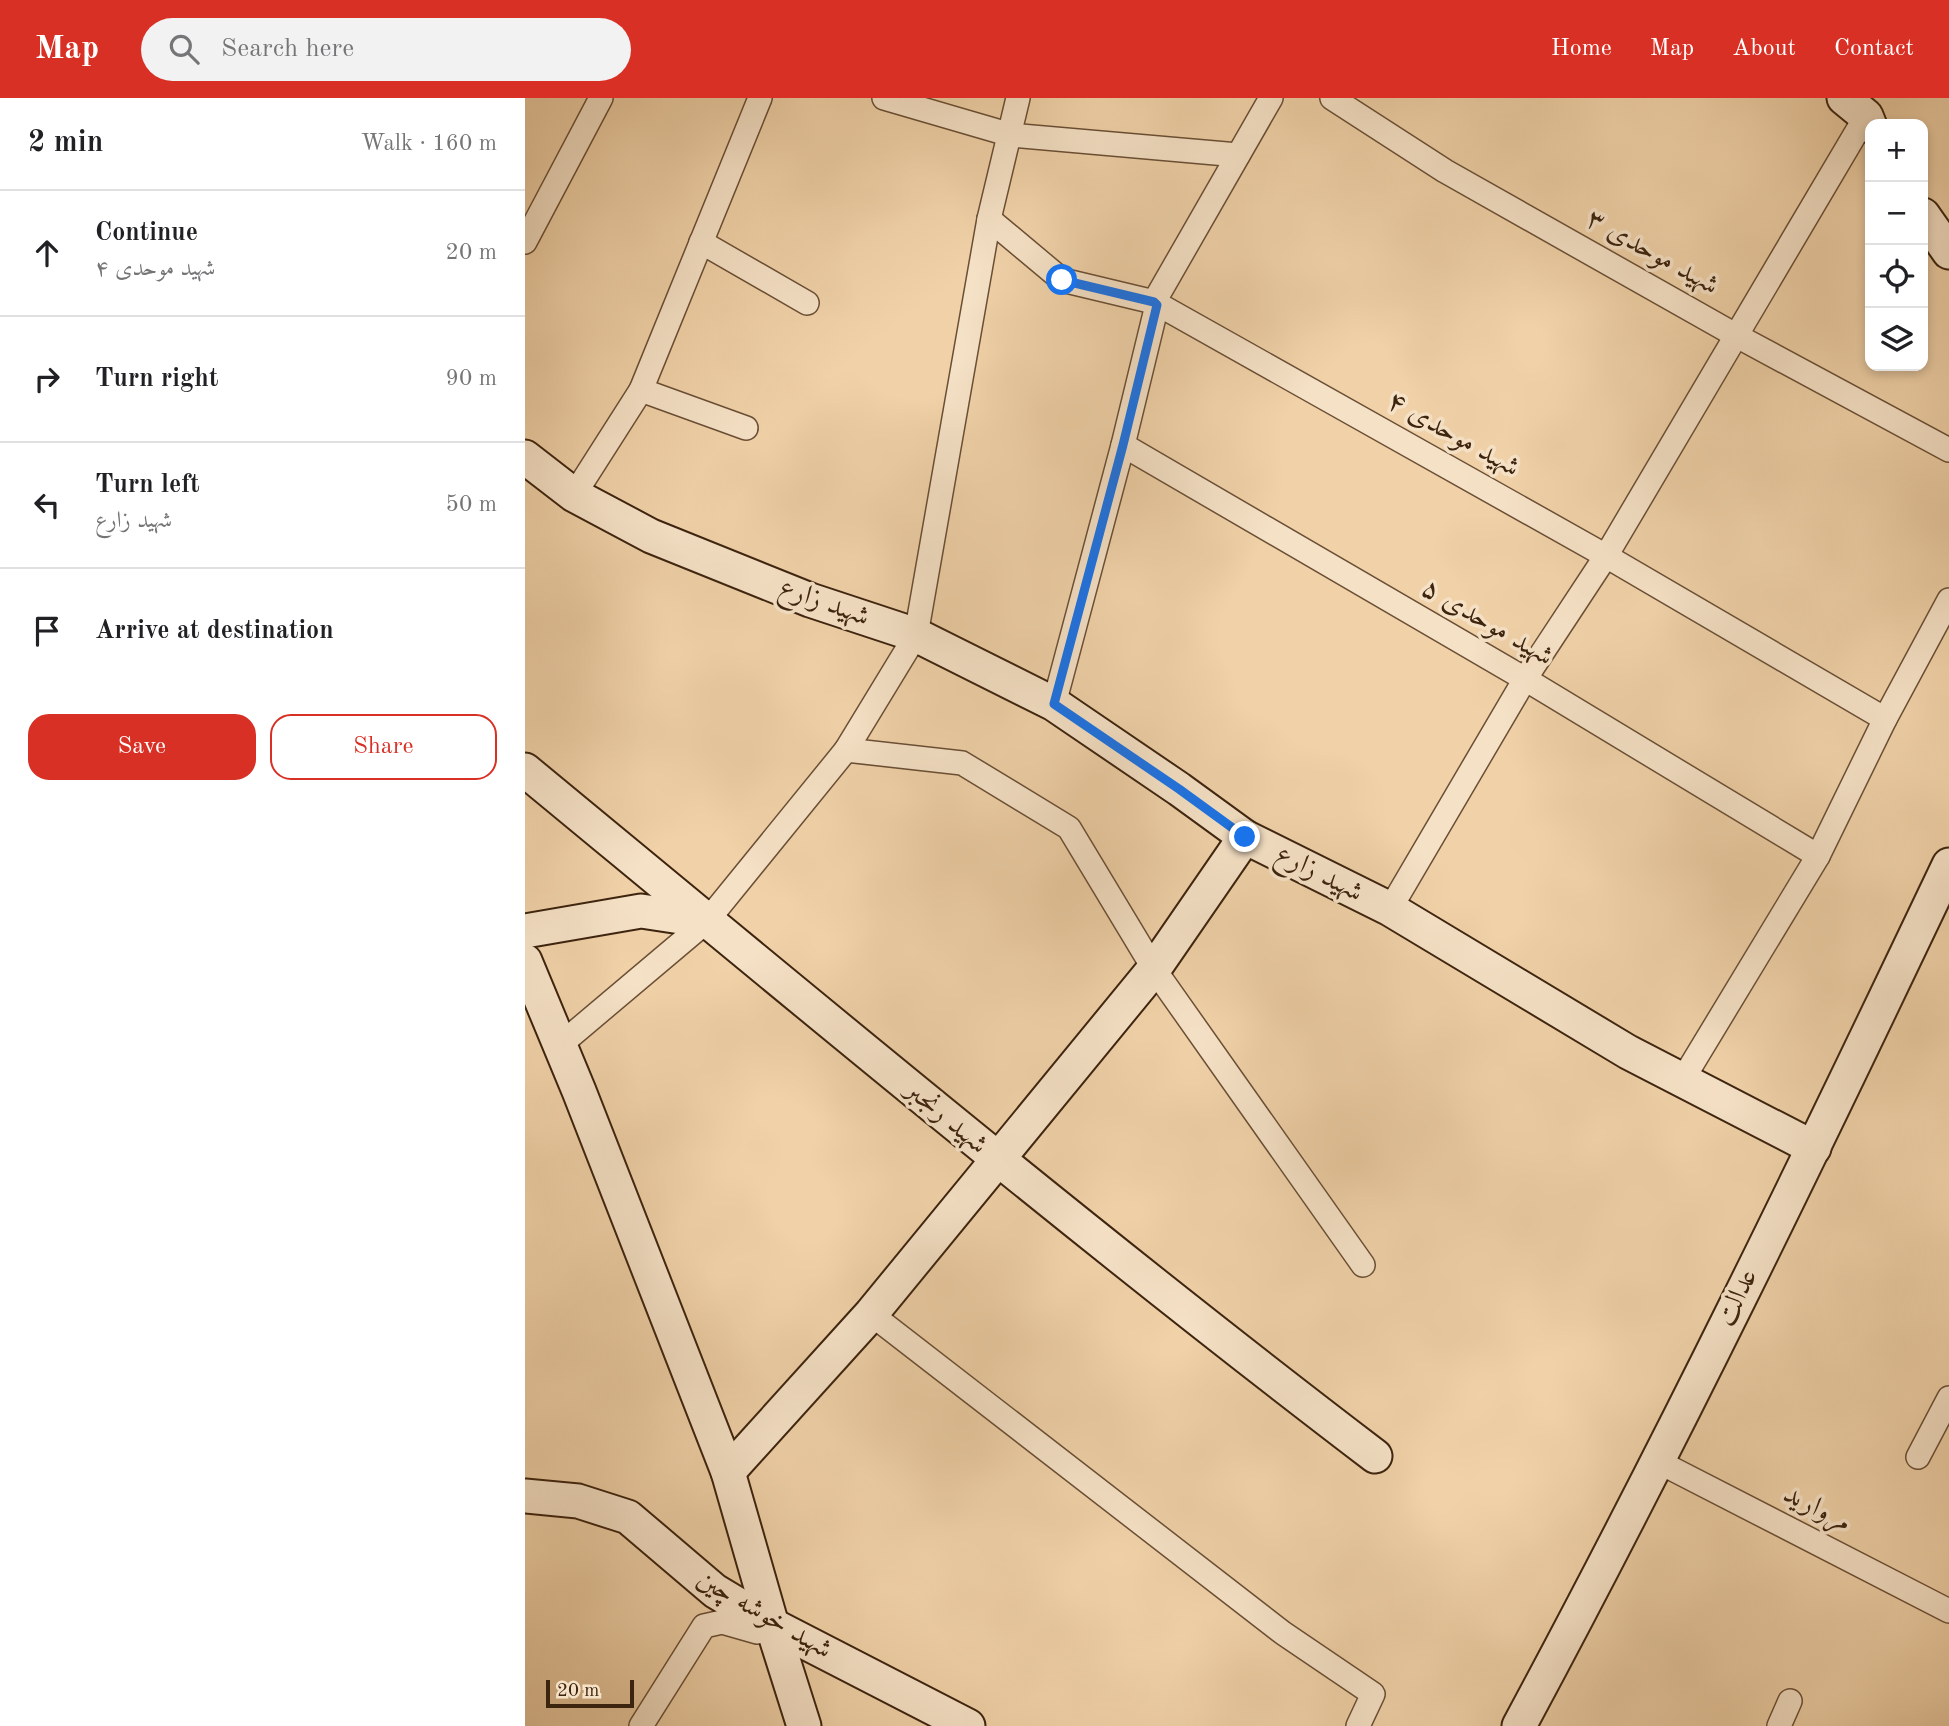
<!DOCTYPE html>
<html lang="en">
<head>
<meta charset="utf-8">
<style>
	:root { --surface:#fff; --page:#f2f2f2; --text:#202124; --muted:#757577; --line:#e0e0e0; --accent:#d93025 }
	body { margin:0; font-family:"Old Standard TT",Amiri,serif; background:var(--page); color:var(--text) }
	.controls { position:absolute; right:21px; top:21px; display:grid; overflow:hidden; border-radius:14px; box-shadow:0 4px 10px #0003 }
	.controls button { width:63px; height:63px; display:grid; place-items:center; padding:0; border:0; border-bottom:2px solid var(--line); background:var(--surface); color:var(--text); font:35px sans-serif }
	.scale { position:absolute; left:21px; bottom:18px; width:88px; box-sizing:border-box; padding-left:7px; border:4px solid #3d240f; border-top:0; font-size:19px; line-height:24px; white-space:nowrap; color:#3d240f; -webkit-text-stroke:5px #f5e1c6; paint-order:stroke }
	.stop { position:absolute; width:21px; height:21px; margin:-16px; border:5px solid #1a73e8; border-radius:50%; background:#fff }
	.stop.end { background:#1a73e8; border-color:#fff; box-shadow:0 2px 7px #0008 }
	.list { margin:0; padding:0; list-style:none }
	h2 { display:flex; justify-content:space-between; align-items:center; height:91px; margin:0; padding:0 28px; font-size:30px }
	h2 small { font-size:23px; font-weight:400; color:var(--muted) }
	.list li { display:grid; grid-template-columns:46px 1fr auto; gap:21px; align-items:center; box-sizing:border-box; height:126px; padding:0 28px; border-top:2px solid var(--line) }
	.list b { display:block; font-size:26px; white-space:nowrap }
	.list p { margin:0; font-size:23px; white-space:nowrap; color:var(--muted) }
	.list em { font-size:23px; font-style:normal; color:var(--muted) }
	.actions { display:flex; gap:14px; padding:21px 28px }
	.actions a { flex:1; padding:16px 0; border:2px solid var(--accent); border-radius:21px; text-align:center; font-size:24px; color:var(--accent) }
	.actions .main { background:var(--accent); color:#fff }
	.icon { flex:none; width:38px; height:38px; fill:none; stroke:currentColor; stroke-width:2; stroke-linecap:round; stroke-linejoin:round }
	.map { position:relative; flex:none; width:1424px; height:1628px; overflow:hidden }
	header { display:flex; align-items:center; gap:42px; box-sizing:border-box; height:98px; padding:0 35px; background:var(--accent); color:#fff }
	header strong { font-size:33px }
	nav { display:flex; gap:38px; margin-inline-start:auto; font-size:24px }
	.search { width:490px; height:63px; background:var(--page); display:flex; align-items:center; gap:18px; box-sizing:border-box; padding:0 24px; border-radius:38px; color:var(--muted); font-size:26px }
	main { display:flex }
	aside { flex:1; background:var(--surface) }
	.map>svg:first-child { display:block }
	.lines { fill:none; stroke-linecap:round; stroke-linejoin:round }
	.street-casing { stroke:#6a4f35; stroke-width:26 }
	.secondary-casing { stroke:#3d240f; stroke-width:37 }
	.street { stroke:#f5e1c6; stroke-width:23 }
	.secondary { stroke:#f5e1c6; stroke-width:33 }
	.route { stroke:#1a73e8; stroke-width:9 }
	.labels { text-anchor:middle; dominant-baseline:central; stroke-width:7; stroke-linejoin:round; paint-order:stroke }
	.street-label { font-size:28px; fill:#3d240f; stroke:#f5e1c6 }
</style>
</head>
<body>
<header>
<strong>Map</strong>
<div class="search"><svg class="icon" aria-label="search" viewBox="0 0 24 24"><circle cx="10" cy="10" r="6"/><path d="M15 15l6 6"/></svg>Search here</div>
<nav><a>Home</a><a>Map</a><a>About</a><a>Contact</a></nav>
</header>
<main>
<aside>
<h2>2 min<small>Walk · 160 m</small></h2>
<ul class="list">
<li><svg class="icon" aria-label="ahead" viewBox="0 0 24 24"><path d="M12 20V5M6 11l6-6 6 6"/></svg><div><b>Continue</b><p>شهید موحدی ۴</p></div><em>20 m</em></li>
<li><svg class="icon" aria-label="right" viewBox="0 0 24 24"><path d="M7 20v-9h11M14 6l5 5-5 5"/></svg><div><b>Turn right</b></div><em>90 m</em></li>
<li><svg class="icon" aria-label="left" viewBox="0 0 24 24"><path d="M17 20v-9H6M10 6l-5 5 5 5"/></svg><div><b>Turn left</b><p>شهید زارع</p></div><em>50 m</em></li>
<li><svg class="icon" aria-label="arrive" viewBox="0 0 24 24"><path d="M6 21V4h12l-3 4 3 4H6"/></svg><div><b>Arrive at destination</b></div></li>
</ul>
<div class="actions"><a class="main">Save</a><a>Share</a></div>
</aside>
<div class="map">
<svg width="1424" height="1628" viewBox="0 0 1424 1628">
	<rect width="100%" height="100%" fill="#f0d1a8"/>
	<filter id="stains"><feTurbulence type="fractalNoise" baseFrequency=".00286" numOctaves="4"/><feColorMatrix values="0 0 0 0 .2 0 0 0 0 .09 0 0 0 0 .02 0 0 0 .5 -.17"/></filter>
	<radialGradient id="worn" r=".72"><stop offset=".6" stop-color="#630" stop-opacity="0"/><stop offset="1" stop-color="#630" stop-opacity=".3"/></radialGradient>
	<g class="lines">
		<g class="street-casing">
			<g id="street">
				<polyline points="359,0 486,37 713,57"/>
				<polyline points="807,0 920,73 1212,238 1424,352"/>
				<polyline points="464,121 537,182 629,204 1081,458 1360,621"/>
				<polyline points="0,144 76,0"/>
				<polyline points="176,144 282,205"/>
				<polyline points="116,292 221,330"/>
				<polyline points="598,347 1000,581 1293,758"/>
				<polyline points="49,397 116,292 235,0"/>
				<polyline points="529,606 598,347 632,207 629,204 746,0"/>
				<polyline points="321,652 437,665 544,730 629,871 838,1167"/>
				<polyline points="865,811 1000,581 1081,458 1341,18"/>
				<polyline points="35,947 182,823 321,652 391,537 464,121 493,0"/>
				<polyline points="1158,981 1293,758 1360,621 1424,502"/>
				<polyline points="346,1216 758,1535 848,1596 833,1628"/>
				<polyline points="1393,1359 1424,1300"/>
				<polyline points="1132,1363 1424,1513"/>
				<polyline points="116,1628 179,1528 197,1524 232,1534 248,1531"/>
				<polyline points="1254,1628 1265,1603"/>
			</g>
		</g>
		<g class="secondary-casing">
			<g id="secondary">
				<polyline points="1319,0 1341,18 1345,28"/>
				<polyline points="1398,117 1424,154"/>
				<polyline points="0,359 49,397 126,438 285,502 391,537 529,606 654,691 720,739 865,811 1103,954 1289,1050"/>
				<path d="M0,672c281,232 560,465 850,686"/>
				<polyline points="0,833 116,813 182,823"/>
				<polyline points="0,863 54,993 203,1374 247,1527 279,1628"/>
				<polyline points="203,1374 346,1216 629,871 720,739"/>
				<polyline points="0,1398 53,1403 103,1419 190,1493 247,1527 443,1628"/>
				<path d="M994,1628c152,-282 292,-571 430,-861"/>
			</g>
		</g>
		<use href="#street" class="street"/>
		<use href="#secondary" class="secondary"/>
	</g>
	<g class="lines">
		<polyline class="route" points="537,182 629,204 632,207 598,347 529,606 654,691 720,739"/>
	</g>
	<g class="labels">
		<g class="street-label">
			<text transform="translate(1127 155) rotate(29)">شهید موحدی ۳</text>
			<text transform="translate(928 337) rotate(29)">شهید موحدی ۴</text>
			<text transform="translate(299 505) rotate(20)">شهید زارع</text>
			<text transform="translate(962 525) rotate(30)">شهید موحدی ۵</text>
			<text transform="translate(794 776) rotate(27)">شهید زارع</text>
			<text transform="translate(421 1020) rotate(40)">شهید رنجبر</text>
			<text transform="translate(1213 1200) rotate(-64)">عدالت</text>
			<text transform="translate(1292 1411) rotate(27)">مروارید</text>
			<text transform="translate(239 1517) rotate(30)">شهید خوشه چین</text>
		</g>
	</g>
	<rect width="100%" height="100%" filter="url(#stains)"/>
	<rect width="100%" height="100%" fill="url(#worn)"/>
</svg>
<div class="controls">
<button>+</button>
<button>−</button>
<button><svg class="icon" aria-label="locate" viewBox="0 0 24 24"><circle cx="12" cy="12" r="6"/><path d="M12 2v4M12 18v4M2 12h4M18 12h4"/></svg></button>
<button><svg class="icon" aria-label="layers" viewBox="0 0 24 24"><path d="M12 4l9 5-9 5-9-5zM3 14l9 5 9-5"/></svg></button>
</div>
<div class="scale">20 m</div>
<div class="stop" style="left:537px;top:182px"></div>
<div class="stop end" style="left:720px;top:739px"></div>
</div>
</main>
</body>
</html>
